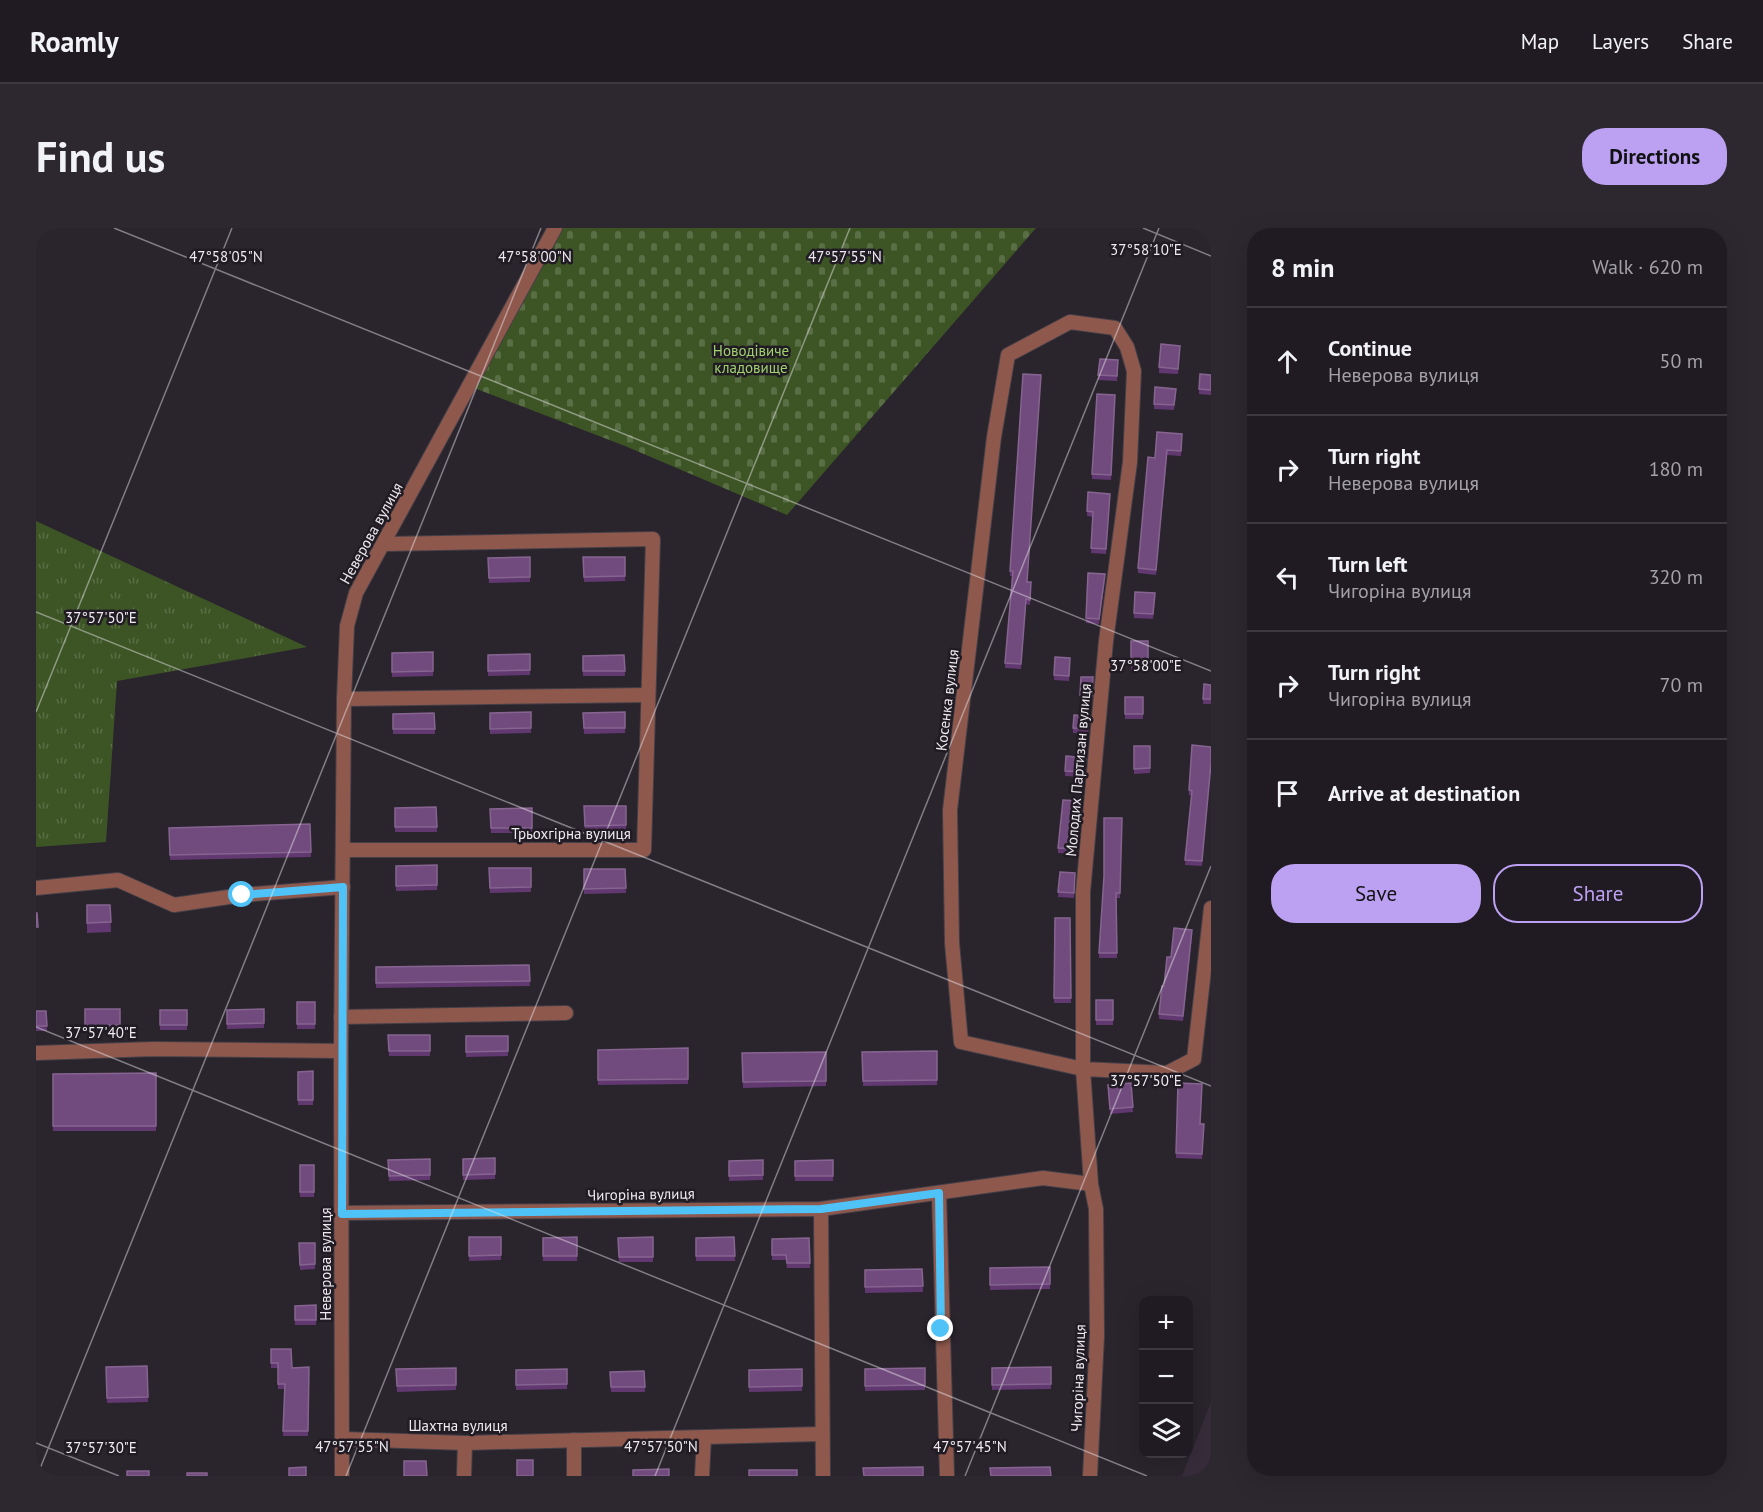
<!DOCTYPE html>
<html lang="en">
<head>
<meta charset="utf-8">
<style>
	:root { --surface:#201b22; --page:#2d282f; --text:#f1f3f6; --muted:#a2a1a5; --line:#3d3940; --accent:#bca0f2 }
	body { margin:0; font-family:"PT Sans",sans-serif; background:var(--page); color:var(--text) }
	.controls { position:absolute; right:18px; bottom:18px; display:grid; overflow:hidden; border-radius:12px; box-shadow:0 6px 24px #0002 }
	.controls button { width:54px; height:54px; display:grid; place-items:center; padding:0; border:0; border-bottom:2px solid var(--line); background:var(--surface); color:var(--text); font:30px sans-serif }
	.stop { position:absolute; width:18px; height:18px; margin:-14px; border:4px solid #4fc3f7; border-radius:50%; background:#fff }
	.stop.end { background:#4fc3f7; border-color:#fff; box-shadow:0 2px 6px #0008 }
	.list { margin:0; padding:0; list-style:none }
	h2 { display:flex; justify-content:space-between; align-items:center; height:78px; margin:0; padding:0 24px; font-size:26px }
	h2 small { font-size:20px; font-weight:400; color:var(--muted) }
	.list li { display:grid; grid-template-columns:39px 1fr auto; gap:18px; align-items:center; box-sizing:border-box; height:108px; padding:0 24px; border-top:2px solid var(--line) }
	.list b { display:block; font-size:22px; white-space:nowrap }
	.list p { margin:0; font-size:20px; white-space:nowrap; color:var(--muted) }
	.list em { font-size:20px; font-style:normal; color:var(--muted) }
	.actions { display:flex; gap:12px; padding:18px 24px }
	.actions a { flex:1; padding:14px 0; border:2px solid var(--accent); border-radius:24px; text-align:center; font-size:21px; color:var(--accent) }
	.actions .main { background:var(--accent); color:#111 }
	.icon { flex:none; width:33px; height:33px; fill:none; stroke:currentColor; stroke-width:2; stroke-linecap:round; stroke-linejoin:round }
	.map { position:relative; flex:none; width:1175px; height:1248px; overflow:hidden; border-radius:24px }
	header { display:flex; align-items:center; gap:36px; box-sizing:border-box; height:84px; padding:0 30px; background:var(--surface); border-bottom:2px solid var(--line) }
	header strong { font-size:28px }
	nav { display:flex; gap:33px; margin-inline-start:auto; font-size:21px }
	.intro { display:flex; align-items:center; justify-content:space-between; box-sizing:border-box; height:144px; padding:0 36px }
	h1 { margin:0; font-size:42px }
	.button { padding:15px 27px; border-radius:24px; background:var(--accent); color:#111; font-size:21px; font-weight:700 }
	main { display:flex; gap:36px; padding:0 36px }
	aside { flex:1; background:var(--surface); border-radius:24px; box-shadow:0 6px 24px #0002 }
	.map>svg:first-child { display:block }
	.built { fill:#372c3a }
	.grass { fill:url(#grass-tufts) }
	.cemetery { fill:url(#cemetery-stones) }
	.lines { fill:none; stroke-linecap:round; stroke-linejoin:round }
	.minor-casing { stroke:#454048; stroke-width:16 }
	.minor { stroke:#8f584d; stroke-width:14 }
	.wall { fill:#623871 }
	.building { fill:#724b7e; stroke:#856490; stroke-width:1.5 }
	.route { stroke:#4fc3f7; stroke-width:8 }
	.ticks { fill:none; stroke:#eeeaf0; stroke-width:1.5; stroke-opacity:0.45 }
	.labels { text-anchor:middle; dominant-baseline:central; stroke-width:5; stroke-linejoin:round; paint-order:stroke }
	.park-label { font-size:15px; fill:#a0d26f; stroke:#211b23 }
	.street-label { font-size:15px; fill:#eeeaf0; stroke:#211b23 }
	.ticks-label { font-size:15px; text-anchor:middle; fill:#eeeaf0; stroke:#211b23; stroke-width:5; stroke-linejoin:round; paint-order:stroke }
</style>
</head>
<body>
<header>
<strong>Roamly</strong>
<nav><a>Map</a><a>Layers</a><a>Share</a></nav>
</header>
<div class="intro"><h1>Find us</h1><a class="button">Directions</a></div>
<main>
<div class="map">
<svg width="1175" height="1248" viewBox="0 0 1175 1248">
	<defs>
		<pattern id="grass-tufts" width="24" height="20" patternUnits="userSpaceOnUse" patternTransform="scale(1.5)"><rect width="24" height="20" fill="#3d5525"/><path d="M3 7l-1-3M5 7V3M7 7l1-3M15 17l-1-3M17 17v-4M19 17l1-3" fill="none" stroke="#596e45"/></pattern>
		<pattern id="cemetery-stones" width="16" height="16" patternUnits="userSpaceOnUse" patternTransform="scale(1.5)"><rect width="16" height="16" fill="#3d5525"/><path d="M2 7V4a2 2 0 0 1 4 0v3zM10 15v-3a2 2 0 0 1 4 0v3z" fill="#596e45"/></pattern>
	</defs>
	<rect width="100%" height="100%" fill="#2a242d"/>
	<polygon class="built" points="1175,1174 1175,1248 1146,1248"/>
	<polygon class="grass" points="0,293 271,419 81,453 70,614 0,619"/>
	<polygon class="cemetery" points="525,0 1000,0 751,287 589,218 438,160"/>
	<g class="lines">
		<g class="minor-casing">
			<g id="minor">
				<polyline points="308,471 612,467"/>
				<polyline points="307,622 608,622 617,311 349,316"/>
				<polyline points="0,660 82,652 138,677 206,667 307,659"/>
				<polyline points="305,789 530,785"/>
				<polyline points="0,825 117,821 305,823"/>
				<polyline points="903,965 911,1248"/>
				<polyline points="785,981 787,1248"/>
				<polyline points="306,985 785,981 1007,950 1055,956"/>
				<polyline points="306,1211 429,1215 785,1206"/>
				<polyline points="306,1248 305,823 308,471 311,398 320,365 519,0"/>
				<polyline points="428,1248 429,1215"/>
				<polyline points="538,1248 538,1212"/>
				<polyline points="666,1248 668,1209"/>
				<polyline points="1054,1248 1061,1108 1060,981 1055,956 1047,841 1047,664 1070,413 1094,234 1098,143 1091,119 1079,100 1034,94 972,127 958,209 914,582 916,715 925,814 1047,841 1131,845 1158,831 1175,680"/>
			</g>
		</g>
		<use href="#minor" class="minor"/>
	</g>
	<g class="wall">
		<polygon points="1144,123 1142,146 1123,145 1123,139"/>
		<polygon points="1064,131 1082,132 1081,153 1062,152"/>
		<polygon points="987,146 991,354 995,354 994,377 990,376 985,441 969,440 969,435 976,348 974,348 974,343"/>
		<polygon points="1175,147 1175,167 1163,166 1163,161"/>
		<polygon points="1140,166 1138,182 1118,181 1118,176"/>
		<polygon points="1079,167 1075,252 1056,251 1056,246"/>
		<polygon points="1146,211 1145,228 1131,227 1120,347 1102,345 1102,340 1119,230"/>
		<polygon points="1052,264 1074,266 1070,326 1055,325 1057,289 1051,288"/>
		<polygon points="494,329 494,354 453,355 452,330"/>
		<polygon points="547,329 589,329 589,353 548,354"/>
		<polygon points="1052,345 1069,351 1063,396 1050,395"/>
		<polygon points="1119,370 1117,391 1098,390 1098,385"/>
		<rect x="1095" y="413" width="17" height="29"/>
		<polygon points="397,424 397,448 356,449 356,425"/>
		<polygon points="494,426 494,447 452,448 452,427"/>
		<polygon points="588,427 589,448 547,448 547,428"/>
		<polygon points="1019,429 1034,430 1033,453 1018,452"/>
		<polygon points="1045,449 1057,454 1056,473 1044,472"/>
		<polygon points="1168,456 1175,457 1175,476 1167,476"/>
		<rect x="1089" y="469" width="18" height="22"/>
		<polygon points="495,484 495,505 454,506 454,485"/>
		<polygon points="589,484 589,505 548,506 547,485"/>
		<polygon points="398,485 399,506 357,506 357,486"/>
		<polygon points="1054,493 1052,506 1037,505 1037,500"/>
		<polygon points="1098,518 1114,518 1114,545 1098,546"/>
		<polygon points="1175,519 1166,638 1149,637 1156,568 1153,567 1153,562"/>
		<polygon points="1030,528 1050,535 1048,549 1029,548"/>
		<polygon points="548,578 590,578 590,602 549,603"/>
		<polygon points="1044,578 1040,626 1022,625 1022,620"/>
		<polygon points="400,579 401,604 359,604 359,580"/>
		<polygon points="496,580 496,605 455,605 454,581"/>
		<polygon points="1086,590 1084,670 1080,670 1081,730 1063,730 1063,725"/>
		<polygon points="274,596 275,629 134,632 133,600"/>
		<polygon points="401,637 401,662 360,663 360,638"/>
		<polygon points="453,640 495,640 495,664 454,665"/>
		<polygon points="548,641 589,641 590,665 548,666"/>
		<polygon points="1024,644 1039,645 1038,670 1022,669"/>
		<polygon points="51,677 74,677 75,704 51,705"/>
		<polygon points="1019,690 1034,690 1035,775 1018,775"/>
		<polygon points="1156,707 1147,793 1123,791 1123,786 1128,758 1135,729"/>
		<polygon points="493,737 494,758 340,760 340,739"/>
		<rect x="1060" y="772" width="17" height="25"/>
		<rect x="261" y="774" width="18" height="27"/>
		<polygon points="49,781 84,781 84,802 49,803"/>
		<polygon points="228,781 228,800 191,801 191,782"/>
		<rect x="124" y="782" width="27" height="20"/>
		<polygon points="0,783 10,783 11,803 0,803"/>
		<polygon points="352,807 394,807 394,828 353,828"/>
		<polygon points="430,808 472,808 472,828 430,829"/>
		<polygon points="652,820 652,856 562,857 562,822"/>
		<polygon points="901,823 901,857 827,858 826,824"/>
		<polygon points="790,824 790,858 707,860 706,825"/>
		<polygon points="277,843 277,877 262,877 262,844"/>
		<polygon points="120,845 120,903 17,903 17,846"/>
		<polygon points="1095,855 1097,884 1074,886 1072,857"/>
		<polygon points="1142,855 1164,896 1168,896 1166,931 1140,930"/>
		<polygon points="459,930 459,951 427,952 427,931"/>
		<polygon points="394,931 394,952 353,953 352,932"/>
		<polygon points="727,932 727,952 693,953 693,933"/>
		<polygon points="797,932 797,953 759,953 759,933"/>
		<rect x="264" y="937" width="14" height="32"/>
		<polygon points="433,1009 465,1009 465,1032 433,1033"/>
		<polygon points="541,1009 541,1033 507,1033 507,1010"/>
		<polygon points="617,1009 617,1034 583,1034 582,1010"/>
		<polygon points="698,1009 699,1033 660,1033 660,1010"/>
		<polygon points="773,1010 774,1040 751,1040 750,1032 736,1032 736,1011"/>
		<polygon points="263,1015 279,1015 279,1041 264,1042"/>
		<polygon points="1014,1039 1014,1061 954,1062 954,1040"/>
		<polygon points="886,1041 887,1064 829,1065 829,1042"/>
		<polygon points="280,1077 280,1097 259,1097 259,1078"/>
		<polygon points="235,1121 256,1140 273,1139 272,1208 247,1208 249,1161 242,1161 242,1140 235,1140"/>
		<polygon points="111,1138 112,1174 71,1175 70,1139"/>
		<polygon points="1015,1139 1015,1161 956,1162 956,1140"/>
		<polygon points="420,1140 420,1162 361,1164 360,1141"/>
		<polygon points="889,1140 889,1162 829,1163 829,1141"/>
		<polygon points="531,1141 531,1161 480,1162 480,1142"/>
		<polygon points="766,1141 766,1163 713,1164 713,1142"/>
		<polygon points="608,1143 609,1164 575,1164 574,1144"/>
	</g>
	<g class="building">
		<polygon points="1125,116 1144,118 1142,141 1123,139"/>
		<polygon points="1064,131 1082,132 1081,148 1062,147"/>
		<polygon points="987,146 1005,147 991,354 995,354 994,372 990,371 985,436 969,435 977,343 974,343"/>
		<polygon points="1164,146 1175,147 1175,162 1163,161"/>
		<polygon points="1119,159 1140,161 1138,177 1118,176"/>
		<polygon points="1061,166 1079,167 1075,247 1056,246"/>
		<polygon points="1121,204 1146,206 1145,223 1131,222 1120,342 1102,340 1112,229 1119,230"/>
		<polygon points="1052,264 1074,266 1070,321 1055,320 1057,284 1051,283"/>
		<polygon points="494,329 494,349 453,350 452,330"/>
		<polygon points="547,329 589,329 589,348 548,349"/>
		<polygon points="1052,345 1069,346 1063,391 1050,390"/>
		<polygon points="1099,364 1119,365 1117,386 1098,385"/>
		<rect x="1095" y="413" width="17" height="24"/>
		<polygon points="397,424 397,443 356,444 356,425"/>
		<polygon points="494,426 494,442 452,443 452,427"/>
		<polygon points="588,427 589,443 547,443 547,428"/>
		<polygon points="1019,429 1034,430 1033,448 1018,447"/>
		<polygon points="1045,449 1057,449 1056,468 1044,467"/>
		<polygon points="1168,456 1175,457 1175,471 1167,471"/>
		<rect x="1089" y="469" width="18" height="17"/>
		<polygon points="495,484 495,500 454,501 454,485"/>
		<polygon points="589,484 589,500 548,500 547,485"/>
		<polygon points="398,485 399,501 357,501 357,486"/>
		<polygon points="1038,487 1054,488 1052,501 1037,500"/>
		<polygon points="1156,517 1175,519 1175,535 1166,633 1149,632 1156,563 1153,562"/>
		<polygon points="1098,518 1114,518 1114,540 1098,541"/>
		<polygon points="1030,528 1050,530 1048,544 1029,543"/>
		<polygon points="1027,572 1044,573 1040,621 1022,620"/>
		<polygon points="548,578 590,578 590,597 549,598"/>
		<polygon points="400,579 401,599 359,599 359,580"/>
		<polygon points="496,580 496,600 455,600 454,581"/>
		<polygon points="1068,590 1086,590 1084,665 1080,665 1081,725 1063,725 1068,648"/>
		<polygon points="274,596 275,624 134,627 133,600"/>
		<polygon points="401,637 401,657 360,658 360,638"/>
		<polygon points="453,640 495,640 495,659 454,660"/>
		<polygon points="548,641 589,641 590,660 548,661"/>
		<polygon points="1024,644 1039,645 1038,665 1022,664"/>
		<polygon points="51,677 74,677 75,694 51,695"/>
		<polygon points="0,685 1,685 2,699 0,699"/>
		<polygon points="1019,690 1034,690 1035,770 1018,770"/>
		<polygon points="1138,700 1156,702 1147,788 1123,786 1126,758 1128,758 1131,729 1135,729"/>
		<polygon points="493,737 494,753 340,755 340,739"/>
		<rect x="1060" y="772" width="17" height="20"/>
		<rect x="261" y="774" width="18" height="22"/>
		<polygon points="49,781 84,781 84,797 49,798"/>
		<polygon points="228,781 228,795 191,796 191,782"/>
		<rect x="124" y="782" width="27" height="15"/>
		<polygon points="0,783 10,783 11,798 0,798"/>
		<polygon points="352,807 394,807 394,823 353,823"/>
		<polygon points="430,808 472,808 472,823 430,824"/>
		<polygon points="652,820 652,851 562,852 562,822"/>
		<polygon points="901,823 901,852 827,853 826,824"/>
		<polygon points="790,824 790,853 707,854 706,825"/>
		<polygon points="277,843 277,872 262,872 262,844"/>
		<polygon points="120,845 120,898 17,898 17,846"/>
		<polygon points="1095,855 1097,879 1074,881 1072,857"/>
		<polygon points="1142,855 1166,856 1164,896 1168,896 1166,926 1140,925"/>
		<polygon points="459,930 459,946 427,947 427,931"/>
		<polygon points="394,931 394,947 353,948 352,932"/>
		<polygon points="727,932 727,947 693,948 693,933"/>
		<polygon points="797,932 797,948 759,948 759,933"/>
		<rect x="264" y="937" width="14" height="27"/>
		<polygon points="433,1009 465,1009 465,1027 433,1028"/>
		<polygon points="541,1009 541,1028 507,1028 507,1010"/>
		<polygon points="617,1009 617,1029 583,1029 582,1010"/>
		<polygon points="698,1009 699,1028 660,1028 660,1010"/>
		<polygon points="773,1010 774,1035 751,1035 750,1027 736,1027 736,1011"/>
		<polygon points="263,1015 279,1015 279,1036 264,1037"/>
		<polygon points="1014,1039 1014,1056 954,1057 954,1040"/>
		<polygon points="886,1041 887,1058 829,1059 829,1042"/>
		<polygon points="280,1077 280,1092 259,1092 259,1078"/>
		<polygon points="235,1121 255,1121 256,1140 273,1139 272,1203 247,1203 249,1156 242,1156 242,1135 235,1135"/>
		<polygon points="111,1138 112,1169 71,1170 70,1139"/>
		<polygon points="1015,1139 1015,1156 956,1157 956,1140"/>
		<polygon points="420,1140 420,1157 361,1158 360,1141"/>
		<polygon points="889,1140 889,1157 829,1158 829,1141"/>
		<polygon points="531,1141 531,1156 480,1157 480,1142"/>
		<polygon points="766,1141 766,1158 713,1159 713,1142"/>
		<polygon points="608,1143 609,1159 575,1159 574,1144"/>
		<rect x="481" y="1232" width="16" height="16"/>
		<polygon points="368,1233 390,1233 391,1248 368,1248"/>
		<polygon points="270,1239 270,1248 253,1248 253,1240"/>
		<polygon points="887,1239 887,1248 828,1248 827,1240"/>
		<polygon points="1014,1239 1015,1248 955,1248 954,1240"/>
		<polygon points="633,1241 633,1248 597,1248 597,1242"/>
		<rect x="713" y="1242" width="48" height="6"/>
		<rect x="91" y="1243" width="22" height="5"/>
		<rect x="151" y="1245" width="20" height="3"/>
	</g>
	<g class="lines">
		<polyline class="route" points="206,667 307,659 306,986 785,981 903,965 905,1101"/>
	</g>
	<path class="ticks" d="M78,0l1097,443M1107,0l68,28M0,384l1175,474M0,484l196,-484M0,799l1111,449M0,1215l83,33M1,1248l504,-1248M310,1248l504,-1248M619,1248l504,-1248M929,1248l246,-610"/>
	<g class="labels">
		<g class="park-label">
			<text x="715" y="122">Новодівиче<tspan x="715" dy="17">кладовище</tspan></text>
		</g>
		<g class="street-label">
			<text transform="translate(335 305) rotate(-61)">Неверова вулиця</text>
			<text transform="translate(911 472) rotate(-83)">Косенка вулиця</text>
			<text transform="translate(1042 542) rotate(-85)">Молодих Партизан вулиця</text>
			<text x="535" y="605">Трьохгірна вулиця</text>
			<text transform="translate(605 966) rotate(-1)">Чигоріна вулиця</text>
			<text transform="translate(289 1036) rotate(-90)">Неверова вулиця</text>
			<text transform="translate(1042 1150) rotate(-88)">Чигоріна вулиця</text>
			<text x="422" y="1197">Шахтна вулиця</text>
		</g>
	</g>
	<g class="ticks-label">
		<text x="1110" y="27">37°58'10"E</text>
		<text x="190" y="34">47°58'05"N</text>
		<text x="499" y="34">47°58'00"N</text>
		<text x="809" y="34">47°57'55"N</text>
		<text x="65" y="395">37°57'50"E</text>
		<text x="1110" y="443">37°58'00"E</text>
		<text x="65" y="810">37°57'40"E</text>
		<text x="1110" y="858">37°57'50"E</text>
		<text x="316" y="1224">47°57'55"N</text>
		<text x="625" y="1224">47°57'50"N</text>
		<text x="934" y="1224">47°57'45"N</text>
		<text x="65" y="1225">37°57'30"E</text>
	</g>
</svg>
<div class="controls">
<button>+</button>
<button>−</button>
<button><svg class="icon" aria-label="layers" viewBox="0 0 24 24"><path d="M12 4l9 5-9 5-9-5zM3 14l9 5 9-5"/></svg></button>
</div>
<div class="stop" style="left:206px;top:667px"></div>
<div class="stop end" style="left:905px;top:1101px"></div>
</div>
<aside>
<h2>8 min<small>Walk · 620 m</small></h2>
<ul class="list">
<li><svg class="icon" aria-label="ahead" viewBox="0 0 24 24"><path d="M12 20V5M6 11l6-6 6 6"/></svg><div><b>Continue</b><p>Неверова вулиця</p></div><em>50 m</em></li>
<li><svg class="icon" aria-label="right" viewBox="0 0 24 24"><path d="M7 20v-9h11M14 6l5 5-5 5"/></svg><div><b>Turn right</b><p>Неверова вулиця</p></div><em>180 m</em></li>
<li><svg class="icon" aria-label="left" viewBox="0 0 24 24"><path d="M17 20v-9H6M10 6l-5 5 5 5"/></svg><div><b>Turn left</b><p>Чигоріна вулиця</p></div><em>320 m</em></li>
<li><svg class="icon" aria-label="right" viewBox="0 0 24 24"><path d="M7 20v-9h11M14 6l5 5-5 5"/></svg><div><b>Turn right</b><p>Чигоріна вулиця</p></div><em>70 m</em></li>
<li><svg class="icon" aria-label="arrive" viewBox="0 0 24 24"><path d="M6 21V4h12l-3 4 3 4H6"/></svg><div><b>Arrive at destination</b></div></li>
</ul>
<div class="actions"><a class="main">Save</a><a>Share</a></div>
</aside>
</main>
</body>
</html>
